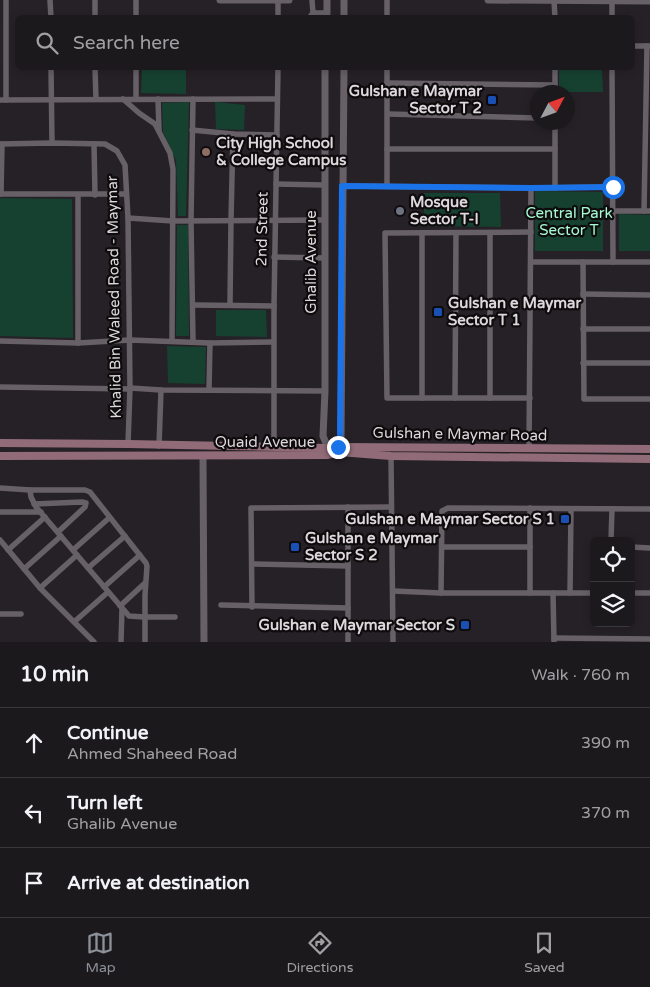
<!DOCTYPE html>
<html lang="en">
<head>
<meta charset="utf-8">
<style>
	:root { --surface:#1c191c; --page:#252225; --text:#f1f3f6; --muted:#a0a0a3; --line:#3a383b; --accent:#8c9099 }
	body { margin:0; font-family:"Varela Round",sans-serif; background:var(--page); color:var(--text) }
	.controls { position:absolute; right:15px; bottom:15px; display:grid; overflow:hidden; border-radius:8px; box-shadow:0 2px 8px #0003 }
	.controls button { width:45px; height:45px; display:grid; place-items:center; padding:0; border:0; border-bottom:1px solid var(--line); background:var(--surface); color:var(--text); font:25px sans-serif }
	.compass { position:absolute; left:530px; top:85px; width:45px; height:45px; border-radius:50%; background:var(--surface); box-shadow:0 2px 8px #0003; rotate:49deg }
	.stop { position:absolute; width:15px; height:15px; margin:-11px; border:4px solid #1a73e8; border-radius:50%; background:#fff }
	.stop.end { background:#1a73e8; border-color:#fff; box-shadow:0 1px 5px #0008 }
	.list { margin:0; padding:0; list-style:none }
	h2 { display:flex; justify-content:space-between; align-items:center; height:65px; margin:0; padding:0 20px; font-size:21px }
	h2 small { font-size:16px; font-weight:400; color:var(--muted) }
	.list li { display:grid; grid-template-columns:32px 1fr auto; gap:15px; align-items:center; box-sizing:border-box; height:70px; padding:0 20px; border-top:1px solid var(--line) }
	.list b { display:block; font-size:19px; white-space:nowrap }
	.list p { margin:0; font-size:16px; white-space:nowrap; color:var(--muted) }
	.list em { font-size:16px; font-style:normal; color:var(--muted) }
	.icon { flex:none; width:28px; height:28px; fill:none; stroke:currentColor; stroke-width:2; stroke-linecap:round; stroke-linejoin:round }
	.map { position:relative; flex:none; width:650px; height:642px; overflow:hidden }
	.search { position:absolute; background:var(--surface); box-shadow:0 2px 8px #0003; left:15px; right:15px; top:15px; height:55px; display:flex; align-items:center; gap:12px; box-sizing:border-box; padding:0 18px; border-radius:8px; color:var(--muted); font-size:19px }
	.sheet { height:275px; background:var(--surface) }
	nav { display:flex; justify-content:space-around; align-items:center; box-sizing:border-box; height:70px; border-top:1px solid var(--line); background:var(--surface); font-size:14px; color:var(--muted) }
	nav a { display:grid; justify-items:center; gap:2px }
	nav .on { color:var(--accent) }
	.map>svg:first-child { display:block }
	.green { fill:#164130 }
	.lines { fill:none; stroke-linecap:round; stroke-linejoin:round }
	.minor { stroke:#676167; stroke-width:5.5 }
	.tertiary { stroke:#676167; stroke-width:7 }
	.secondary { stroke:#916c78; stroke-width:8 }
	.route { stroke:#1a73e8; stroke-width:6 }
	.transit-dot { fill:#1a4fb4; stroke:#0e0b0d; stroke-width:2 }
	.education-dot { fill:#8d6e63; stroke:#0e0b0d; stroke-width:2 }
	.worship-dot { fill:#6b7280; stroke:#0e0b0d; stroke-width:2 }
	.labels { text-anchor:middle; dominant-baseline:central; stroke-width:4.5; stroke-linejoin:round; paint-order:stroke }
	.poi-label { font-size:15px; font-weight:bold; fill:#dcd8db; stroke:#0e0b0d; text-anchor:start }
	.park-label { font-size:15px; fill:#a5fad3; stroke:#0e0b0d }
	.street-label { font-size:15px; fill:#dcd8db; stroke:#0e0b0d }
</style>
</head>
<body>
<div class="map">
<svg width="650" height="642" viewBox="0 0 650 642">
	<rect width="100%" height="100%" fill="#262126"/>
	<g class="green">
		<polygon points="142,68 186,68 186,94 141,93"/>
		<polygon points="559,68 602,68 603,92 559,92"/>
		<polygon points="189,102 186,216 178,216 176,161 163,132 162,103"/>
		<polygon points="215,102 245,105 244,130 216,129"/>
		<polygon points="535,191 603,192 603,251 535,251"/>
		<polygon points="424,193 500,193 501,227 424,226"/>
		<polygon points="0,198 72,199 73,338 0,336"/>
		<polygon points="619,214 650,215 650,251 619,251"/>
		<polygon points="177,225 188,225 189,336 176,336"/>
		<polygon points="216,310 266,310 267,337 216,336"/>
		<polygon points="167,346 206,347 205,384 168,383"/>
	</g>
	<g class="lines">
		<g class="minor">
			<polyline points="6,0 6,100"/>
			<polyline points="50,0 51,18"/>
			<polyline points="95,0 95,18"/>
			<polyline points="136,0 136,18"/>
			<polyline points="278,0 278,18"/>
			<polyline points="312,0 313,13"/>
			<polyline points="387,0 387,18"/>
			<polyline points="554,0 555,18"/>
			<polyline points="309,18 313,13 327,13"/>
			<polyline points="612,18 612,1"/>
			<polyline points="632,46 650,46"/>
			<polyline points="51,68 52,143"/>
			<polyline points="95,68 96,99"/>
			<polyline points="136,68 136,99"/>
			<polyline points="387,68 387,186"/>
			<polyline points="612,68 613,262"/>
			<polyline points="387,83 555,85"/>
			<polyline points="555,92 555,68"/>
			<polyline points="123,99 139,113 155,124 170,153 173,169 172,341"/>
			<polyline points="158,99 159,130"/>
			<polyline points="0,100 277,99"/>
			<polyline points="388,114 538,118"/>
			<polyline points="192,130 233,134 277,135"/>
			<polyline points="0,144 52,143 105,144 117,151 125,165 128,218 130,388 128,444"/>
			<polyline points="94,144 95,195"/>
			<polyline points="387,149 555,149"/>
			<polyline points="276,184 324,185"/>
			<polyline points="342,186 531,188 613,187"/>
			<polyline points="555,188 555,122"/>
			<polyline points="0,194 126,194"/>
			<polyline points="1,194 2,144"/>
			<polyline points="78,195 78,343"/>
			<polyline points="613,211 650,211"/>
			<polyline points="644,211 647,46"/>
			<polyline points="128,218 173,221 324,220"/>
			<polyline points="422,233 422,398"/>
			<polyline points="274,257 325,258"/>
			<polyline points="531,262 650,262"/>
			<polyline points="583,262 584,399 650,399"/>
			<polyline points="583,294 650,295"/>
			<polyline points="193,305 274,306"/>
			<polyline points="230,305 231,220 233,134"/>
			<polyline points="583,329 650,329"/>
			<polyline points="0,341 78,343 130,340 210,343 273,342"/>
			<polyline points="193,342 191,221 193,99"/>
			<polyline points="583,363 650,363"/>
			<polyline points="0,387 130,389"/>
			<polyline points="130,388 161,390 325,391"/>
			<polyline points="209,389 210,343"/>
			<polyline points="455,398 456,233"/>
			<polyline points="490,398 490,233"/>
			<polyline points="530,398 387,398 385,233 531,232"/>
			<polyline points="159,446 161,390"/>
			<polyline points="274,447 274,306 278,68"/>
			<polyline points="529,448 531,188"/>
			<polyline points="391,456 393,642"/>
			<polyline points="0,488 30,490 85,490 90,492 146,563 147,566 145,595 145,642"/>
			<polyline points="30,490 31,497 36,507 129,616 144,617 175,617"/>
			<polyline points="34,504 82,502 86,503 85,507 58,532"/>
			<polyline points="530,508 530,593"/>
			<polyline points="0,512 41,512"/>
			<polyline points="0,540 40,588 94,642"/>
			<polyline points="611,541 612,509"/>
			<polyline points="442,547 530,547"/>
			<polyline points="631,547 650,548"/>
			<polyline points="8,550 45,517"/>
			<polyline points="73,550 109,518"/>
			<polyline points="252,564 348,566"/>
			<polyline points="88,568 125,536"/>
			<polyline points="24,569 61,536"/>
			<polyline points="104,587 140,555"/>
			<polyline points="40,588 77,555"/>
			<polyline points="393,591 441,593 594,593"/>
			<polyline points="441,593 442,511 448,508 650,509"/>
			<polyline points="553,593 554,641"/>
			<polyline points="570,593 571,509"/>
			<polyline points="631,593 650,593"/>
			<polyline points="221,605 348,608"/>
			<polyline points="120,606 145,583"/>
			<polyline points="252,607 251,508 391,507"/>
			<polyline points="0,614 21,614"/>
			<polyline points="74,622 108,592"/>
			<polyline points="554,638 650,639"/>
			<polyline points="121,642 122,609"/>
			<polyline points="348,642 348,507"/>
		</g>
		<g class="tertiary">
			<polyline points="220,0 289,0"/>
			<polyline points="327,0 327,18"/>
			<polyline points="488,0 650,1"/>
			<polyline points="344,18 344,0"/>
			<polyline points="325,68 325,391 323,436 326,443 327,453"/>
			<polyline points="339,452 338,447 341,439 344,68"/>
			<polyline points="203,456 204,642"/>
		</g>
		<g class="secondary">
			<polyline points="0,443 128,444 326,448 338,447 650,449"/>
			<polyline points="0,456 327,455 339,452 391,456 650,459"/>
		</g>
	</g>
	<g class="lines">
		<polyline class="route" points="338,447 340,439 342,186 531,188 613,187"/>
	</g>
	<g class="transit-dot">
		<rect x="487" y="95" width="10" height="10" rx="2.5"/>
		<rect x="433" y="307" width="10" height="10" rx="2.5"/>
		<rect x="560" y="514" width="10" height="10" rx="2.5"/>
		<rect x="290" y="542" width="10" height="10" rx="2.5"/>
		<rect x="460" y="620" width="10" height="10" rx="2.5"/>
	</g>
	<circle class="education-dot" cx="206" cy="152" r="5"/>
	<circle class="worship-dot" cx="400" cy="211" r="5"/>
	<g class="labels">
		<g class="poi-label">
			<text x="482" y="91" text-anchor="end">Gulshan e Maymar<tspan x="482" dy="17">Sector T 2</tspan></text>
			<text x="216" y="143">City High School<tspan x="216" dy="17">&amp; College Campus</tspan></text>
			<text x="410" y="202">Mosque<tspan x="410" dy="17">Sector T-I</tspan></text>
			<text x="448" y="303">Gulshan e Maymar<tspan x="448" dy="17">Sector T 1</tspan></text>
			<text x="555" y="519" text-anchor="end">Gulshan e Maymar Sector S 1</text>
			<text x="305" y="538">Gulshan e Maymar<tspan x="305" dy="17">Sector S 2</tspan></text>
			<text x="455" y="625" text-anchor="end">Gulshan e Maymar Sector S</text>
		</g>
		<g class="park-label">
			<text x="569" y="213">Central Park<tspan x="569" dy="17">Sector T</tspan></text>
		</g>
		<g class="street-label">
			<text transform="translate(262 229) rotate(-89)">2nd Street</text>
			<text transform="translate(311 262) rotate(-90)">Ghalib Avenue</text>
			<text transform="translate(114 297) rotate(-91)">Khalid Bin Waleed Road - Maymar</text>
			<text transform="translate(460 434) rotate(1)">Gulshan e Maymar Road</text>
			<text x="265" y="442">Quaid Avenue</text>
		</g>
	</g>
</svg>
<div class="controls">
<button><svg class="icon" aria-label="locate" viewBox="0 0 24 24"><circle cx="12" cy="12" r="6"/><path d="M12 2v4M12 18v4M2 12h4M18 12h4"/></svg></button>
<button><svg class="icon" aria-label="layers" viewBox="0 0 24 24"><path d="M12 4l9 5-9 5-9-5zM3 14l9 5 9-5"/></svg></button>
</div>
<svg class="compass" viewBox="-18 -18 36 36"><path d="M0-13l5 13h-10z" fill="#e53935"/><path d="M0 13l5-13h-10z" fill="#a0a0a3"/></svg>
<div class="stop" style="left:613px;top:187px"></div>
<div class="stop end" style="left:338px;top:447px"></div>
<div class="search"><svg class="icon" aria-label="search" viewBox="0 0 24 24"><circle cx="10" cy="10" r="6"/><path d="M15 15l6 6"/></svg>Search here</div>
</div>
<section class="sheet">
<h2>10 min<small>Walk · 760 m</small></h2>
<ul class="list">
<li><svg class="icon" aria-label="ahead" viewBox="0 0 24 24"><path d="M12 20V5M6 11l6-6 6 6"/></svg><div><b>Continue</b><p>Ahmed Shaheed Road</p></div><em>390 m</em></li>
<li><svg class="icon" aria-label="left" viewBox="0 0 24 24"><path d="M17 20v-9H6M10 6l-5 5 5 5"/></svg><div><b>Turn left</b><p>Ghalib Avenue</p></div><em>370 m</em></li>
<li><svg class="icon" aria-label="arrive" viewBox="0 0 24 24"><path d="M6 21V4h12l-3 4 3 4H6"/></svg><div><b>Arrive at destination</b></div></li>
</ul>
</section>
<nav>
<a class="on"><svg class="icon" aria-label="map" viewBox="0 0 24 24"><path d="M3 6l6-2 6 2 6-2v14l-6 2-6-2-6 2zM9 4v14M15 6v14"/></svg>Map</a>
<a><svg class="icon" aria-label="directions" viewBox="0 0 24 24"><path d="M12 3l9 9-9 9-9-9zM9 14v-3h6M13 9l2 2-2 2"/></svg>Directions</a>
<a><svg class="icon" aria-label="saved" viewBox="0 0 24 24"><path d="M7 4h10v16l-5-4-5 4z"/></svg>Saved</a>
</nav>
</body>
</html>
